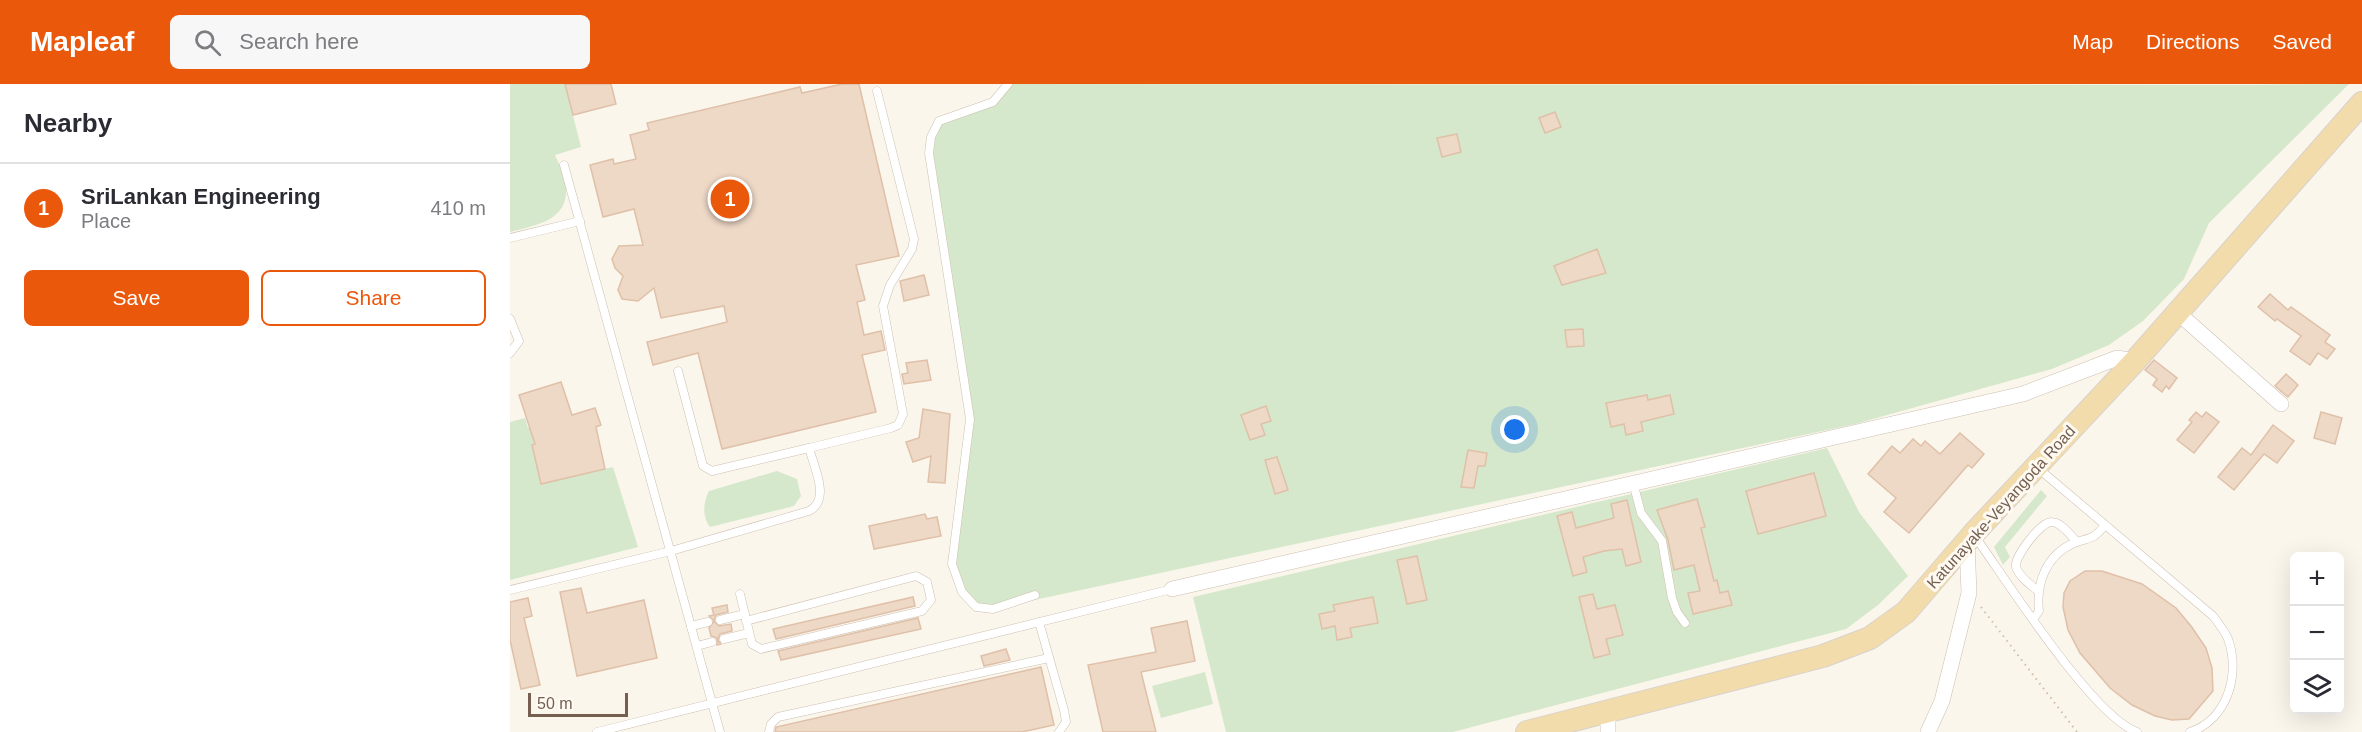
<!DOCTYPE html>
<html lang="en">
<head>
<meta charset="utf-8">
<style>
	:root { --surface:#fff; --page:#f7f7f7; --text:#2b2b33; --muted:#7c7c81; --line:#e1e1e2; --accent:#ea580c }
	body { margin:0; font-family:Helvetica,sans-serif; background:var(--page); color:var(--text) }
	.controls { position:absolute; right:18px; bottom:18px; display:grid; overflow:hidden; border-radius:9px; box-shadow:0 6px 24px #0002 }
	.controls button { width:54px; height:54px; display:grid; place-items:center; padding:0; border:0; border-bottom:2px solid var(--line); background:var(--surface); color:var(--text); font:30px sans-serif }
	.scale { position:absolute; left:18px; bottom:15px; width:100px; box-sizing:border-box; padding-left:6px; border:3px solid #745f51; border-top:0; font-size:16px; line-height:21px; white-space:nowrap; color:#745f51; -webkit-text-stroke:4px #fefaf2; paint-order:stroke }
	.you { position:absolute; left:1005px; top:346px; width:21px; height:21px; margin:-15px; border:4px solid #fff; border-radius:50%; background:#1a73e8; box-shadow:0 0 0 9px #1a73e833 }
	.badge { display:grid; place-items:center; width:39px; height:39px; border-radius:50%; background:var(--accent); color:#fff; font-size:20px; font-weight:700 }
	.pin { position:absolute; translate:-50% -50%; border:3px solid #fff; box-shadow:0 2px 6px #0006 }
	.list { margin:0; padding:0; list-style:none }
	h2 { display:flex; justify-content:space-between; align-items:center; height:78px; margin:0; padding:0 24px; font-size:26px }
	h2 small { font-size:20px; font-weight:400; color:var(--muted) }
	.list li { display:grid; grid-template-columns:39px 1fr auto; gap:18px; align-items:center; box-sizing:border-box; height:90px; padding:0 24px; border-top:2px solid var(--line) }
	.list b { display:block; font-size:22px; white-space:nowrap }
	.list p { margin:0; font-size:20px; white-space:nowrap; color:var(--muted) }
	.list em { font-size:20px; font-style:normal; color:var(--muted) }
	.actions { display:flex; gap:12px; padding:18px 24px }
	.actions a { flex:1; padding:14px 0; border:2px solid var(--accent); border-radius:9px; text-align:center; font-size:21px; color:var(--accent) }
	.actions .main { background:var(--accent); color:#fff }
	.icon { flex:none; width:33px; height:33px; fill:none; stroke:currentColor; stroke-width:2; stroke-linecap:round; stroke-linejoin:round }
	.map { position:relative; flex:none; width:1852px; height:648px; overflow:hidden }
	header { display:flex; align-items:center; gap:36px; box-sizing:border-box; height:84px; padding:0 30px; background:var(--accent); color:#fff }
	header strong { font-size:28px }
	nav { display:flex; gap:33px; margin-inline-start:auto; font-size:21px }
	.search { width:420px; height:54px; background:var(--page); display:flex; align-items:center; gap:15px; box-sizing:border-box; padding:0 21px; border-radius:9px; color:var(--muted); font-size:22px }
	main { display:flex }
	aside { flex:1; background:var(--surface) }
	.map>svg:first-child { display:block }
	.green { fill:#d5e8cb }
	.building { fill:#eed8c6; stroke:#dfc0a8; stroke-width:1.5 }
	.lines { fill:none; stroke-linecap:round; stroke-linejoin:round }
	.service-casing { stroke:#cdbfb2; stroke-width:9 }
	.minor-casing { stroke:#cdbfb2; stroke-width:16 }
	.primary-casing { stroke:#d8d2ce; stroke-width:24 }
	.path { stroke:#d3bca9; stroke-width:2; stroke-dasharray:1.5 4.5; stroke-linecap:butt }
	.service { stroke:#fff; stroke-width:8 }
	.minor { stroke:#fff; stroke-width:15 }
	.primary { stroke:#f2dcac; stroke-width:22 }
	.labels { text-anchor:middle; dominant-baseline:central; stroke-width:6; stroke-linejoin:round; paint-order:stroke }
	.street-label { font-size:16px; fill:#745f51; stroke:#fefaf2 }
</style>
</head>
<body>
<header>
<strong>Mapleaf</strong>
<div class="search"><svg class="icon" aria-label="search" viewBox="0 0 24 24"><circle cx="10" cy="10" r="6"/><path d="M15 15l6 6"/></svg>Search here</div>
<nav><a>Map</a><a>Directions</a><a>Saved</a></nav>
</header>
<main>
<aside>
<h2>Nearby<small></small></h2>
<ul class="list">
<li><span class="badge">1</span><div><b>SriLankan Engineering</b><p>Place</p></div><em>410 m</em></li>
</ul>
<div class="actions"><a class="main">Save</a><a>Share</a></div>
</aside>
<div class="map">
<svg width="1852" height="648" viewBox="0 0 1852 648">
	<rect width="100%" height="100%" fill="#fbf6ec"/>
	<g class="green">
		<path d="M0,0h55l16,63 -26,8c4,10 11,21 11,31 3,35 -30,39 -56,46z"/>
		<polygon points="498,0 1738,1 1839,0 1699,139 1674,195 1633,237 1599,261 1542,285 1345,340 483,525 466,523 452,508 442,480 460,335 419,69 429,37 483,18"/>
		<polygon points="15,334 18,344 35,339 31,399 103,383 128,463 0,496 0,338"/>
		<polygon points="1317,364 1349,428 1398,492 1368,521 1336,545 943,648 716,648 683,513"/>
		<path d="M267,387l20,8 4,17 -7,10 -84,21c-8,-10 -7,-25 -1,-36z"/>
		<polygon points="1531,406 1537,412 1495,463 1500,473 1493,481 1484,463"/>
		<polygon points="695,588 703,620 651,634 642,602"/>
	</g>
	<g class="building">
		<polygon points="55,0 101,0 106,20 63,31"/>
		<polygon points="332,0 349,0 389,172 346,181 355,216 347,218 354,251 371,247 375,266 352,271 366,328 212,365 188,269 143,281 137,258 217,238 214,222 151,234 144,204 128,217 112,215 108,206 113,192 105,184 102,175 109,162 133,161 124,125 93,133 80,81 103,75 104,80 126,75 120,51 139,46 137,39 290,3 292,9"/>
		<polygon points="1045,28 1051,43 1035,49 1029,34"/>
		<polygon points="947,50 951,68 932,73 927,54"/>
		<polygon points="1087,165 1096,189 1052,201 1044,182"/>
		<polygon points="414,191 419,211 394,217 390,197"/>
		<polygon points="1760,210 1778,226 1781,223 1820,251 1815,258 1825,265 1817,275 1808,269 1800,281 1780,267 1791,252 1767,235 1765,237 1748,223"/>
		<polygon points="1073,245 1074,262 1057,263 1055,246"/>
		<polygon points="417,276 421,296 394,300 392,290 398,289 396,279"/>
		<polygon points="1644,276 1667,294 1659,305 1656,302 1652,308 1643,301 1647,295 1635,286"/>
		<polygon points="1776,290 1788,301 1778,313 1765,302"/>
		<polygon points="51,298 62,331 85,324 91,341 86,343 95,385 31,400 22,361 25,360 9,311"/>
		<polygon points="1137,311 1138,316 1160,311 1164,330 1131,338 1133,347 1116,351 1114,340 1101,343 1096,319"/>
		<polygon points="756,322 761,337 751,340 755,351 740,356 731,331"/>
		<polygon points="413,325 440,330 435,399 418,398 421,372 403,378 396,358 409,354"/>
		<polygon points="1686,328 1692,333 1696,328 1709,338 1684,369 1667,356 1682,338 1679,336"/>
		<polygon points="1811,328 1832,334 1825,360 1804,354"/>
		<polygon points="1763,341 1784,357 1767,379 1754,370 1724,406 1708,393 1732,364 1741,371"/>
		<polygon points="1450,349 1474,370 1462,384 1458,381 1399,449 1374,428 1386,414 1358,390 1382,362 1390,369 1403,355 1411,362 1415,357 1430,370"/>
		<polygon points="958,366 977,369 975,382 968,382 964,404 951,403"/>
		<polygon points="767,373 778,406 765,410 755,376"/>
		<polygon points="1304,389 1316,432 1248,450 1236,407"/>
		<polygon points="1187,415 1195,443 1191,444 1204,497 1207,496 1210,509 1218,507 1222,521 1183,530 1178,509 1190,507 1184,481 1164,486 1158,456 1147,426"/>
		<polygon points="1117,416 1131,478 1116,482 1112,465 1094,467 1073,473 1077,488 1063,492 1047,432 1062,428 1066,444 1104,434 1101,420"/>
		<polygon points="415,430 417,435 427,433 431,452 364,465 359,442"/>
		<polygon points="907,472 917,516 897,520 887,476"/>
		<polygon points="1575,487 1592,487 1632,500 1666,524 1681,542 1696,564 1702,584 1703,607 1679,635 1662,636 1645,632 1622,621 1600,604 1570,569 1558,546 1553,523 1554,509 1560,497"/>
		<polygon points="71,504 77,529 134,516 147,574 67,592 50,508"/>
		<polygon points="1083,510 1087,525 1105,521 1113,551 1096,555 1100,570 1084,574 1069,513"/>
		<polygon points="403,513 405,522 266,555 263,545"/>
		<polygon points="863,513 868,539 840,544 842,553 827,556 825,542 812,545 809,530 825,527 823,521"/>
		<polygon points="18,514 22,532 14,534 30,601 11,605 0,556 0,518"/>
		<polygon points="217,521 218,528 206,531 204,537 209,542 221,540 222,547 210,550 208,556 211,560 207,561 207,554 201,552 199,544 204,537 199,532 204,531 202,524"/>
		<polygon points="408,534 411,545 271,576 268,567"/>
		<polygon points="677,537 685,577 631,588 646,648 593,648 578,581 646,568 641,544"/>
		<polygon points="496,565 500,576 474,582 471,572"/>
		<polygon points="531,583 544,641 512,648 265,648 266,643"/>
	</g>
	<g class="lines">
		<g class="service-casing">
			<g id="service">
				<polyline points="498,0 483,18 429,37 421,53 419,69 460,335 442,480 452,508 466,523 483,525 525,511"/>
				<polyline points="54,81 210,648"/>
				<polyline points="0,154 70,137"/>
				<polyline points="0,235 9,257 0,269"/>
				<polyline points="299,364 381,344 388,341 393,330 373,222 380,201 402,165 404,155 367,7"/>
				<path d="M1529,385l174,147c5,7 12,15 15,23 13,35 -1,81 -38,93"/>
				<polyline points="1123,398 1131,429 1152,457 1162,514 1167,528 1175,539"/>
				<path d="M1464,451c31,43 118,181 163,197"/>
				<path d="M0,506l161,-39 138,-40c22,-11 5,-44 0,-63l-97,23 -9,-5 -25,-95"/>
				<path d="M1528,507c-7,-6 -19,-14 -22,-24 -2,-10 25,-46 36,-45 9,0 19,14 25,20"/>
				<polyline points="230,510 242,560 251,565 412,527 421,516 417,498 406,492 236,537"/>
				<path d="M1524,534l5,-7c-3,-28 7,-56 35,-68 17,-6 19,-3 31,-18"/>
				<polyline points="210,536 235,530"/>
				<polyline points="529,538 554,626 556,638 549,648"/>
				<polyline points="181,542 198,538"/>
				<polyline points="214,555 239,549"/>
				<polyline points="187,562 202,558"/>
				<polyline points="87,648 662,505"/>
				<polyline points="259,648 261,640 268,633 539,574"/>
			</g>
		</g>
		<g class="minor-casing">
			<g id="minor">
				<polyline points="1667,228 1771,320"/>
				<polyline points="662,505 1513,310 1607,274 1625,277"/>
				<polyline points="1098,648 1098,627"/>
				<polyline points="1418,648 1432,617 1459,509 1457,458"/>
			</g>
		</g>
		<g class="primary-casing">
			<polyline id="primary" points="1017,648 1313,572 1360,554 1396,528 1464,449 1625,277 1852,19"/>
		</g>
		<polyline class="path" points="1471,523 1567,648"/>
		<use href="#service" class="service"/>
		<use href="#minor" class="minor"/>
		<use href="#primary" class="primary"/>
	</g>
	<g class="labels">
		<g class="street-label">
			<text transform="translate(1491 423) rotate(-48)">Katunayake-Veyangoda Road</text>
		</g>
	</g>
</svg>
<div class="controls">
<button>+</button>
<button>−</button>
<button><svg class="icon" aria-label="layers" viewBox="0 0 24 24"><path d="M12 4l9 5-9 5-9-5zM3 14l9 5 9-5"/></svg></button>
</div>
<div class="scale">50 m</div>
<div class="you"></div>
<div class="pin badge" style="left:220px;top:115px">1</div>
</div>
</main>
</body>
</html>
